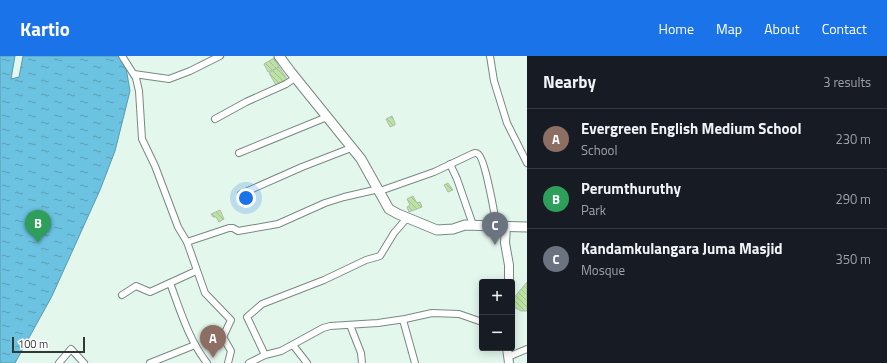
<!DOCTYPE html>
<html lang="en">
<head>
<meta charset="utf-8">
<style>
	:root { --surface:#171b24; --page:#20242c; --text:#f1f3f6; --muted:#9ea1a6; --line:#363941; --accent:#1a73e8 }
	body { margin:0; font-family:"Titillium Web",sans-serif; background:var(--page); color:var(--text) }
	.controls { position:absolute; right:12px; bottom:12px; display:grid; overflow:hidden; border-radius:4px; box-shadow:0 2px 10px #0003 }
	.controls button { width:36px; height:36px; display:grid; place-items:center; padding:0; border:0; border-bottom:1px solid var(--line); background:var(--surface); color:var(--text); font:20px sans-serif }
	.scale { position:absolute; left:12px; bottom:10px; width:73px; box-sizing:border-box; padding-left:4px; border:2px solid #323935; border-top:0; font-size:11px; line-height:14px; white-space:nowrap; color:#323935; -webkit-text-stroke:3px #fff; paint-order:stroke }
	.you { position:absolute; left:246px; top:142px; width:14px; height:14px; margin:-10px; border:3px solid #fff; border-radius:50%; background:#1a73e8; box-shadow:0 0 0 6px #1a73e833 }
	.badge { display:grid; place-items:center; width:26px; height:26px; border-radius:50%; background:var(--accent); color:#fff; font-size:13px; font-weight:700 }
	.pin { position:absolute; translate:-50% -33px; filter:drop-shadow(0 1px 2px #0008) }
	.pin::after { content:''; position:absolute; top:21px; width:14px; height:12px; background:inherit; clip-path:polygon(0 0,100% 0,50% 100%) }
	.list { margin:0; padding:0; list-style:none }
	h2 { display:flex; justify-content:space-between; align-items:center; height:52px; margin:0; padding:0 16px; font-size:17px }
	h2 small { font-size:13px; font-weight:400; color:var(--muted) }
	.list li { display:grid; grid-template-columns:26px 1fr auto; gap:12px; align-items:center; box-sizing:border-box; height:60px; padding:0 16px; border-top:1px solid var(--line) }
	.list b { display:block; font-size:15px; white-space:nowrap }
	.list p { margin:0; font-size:13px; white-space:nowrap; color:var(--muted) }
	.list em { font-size:13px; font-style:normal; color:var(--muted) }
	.map { position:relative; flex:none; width:527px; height:307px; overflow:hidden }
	header { display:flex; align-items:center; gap:24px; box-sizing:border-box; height:56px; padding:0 20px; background:var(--accent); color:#fff }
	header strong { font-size:19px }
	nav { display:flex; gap:22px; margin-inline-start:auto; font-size:14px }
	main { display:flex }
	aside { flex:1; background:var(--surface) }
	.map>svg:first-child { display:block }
	.water { fill:url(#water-ripples); stroke:#5b99ad }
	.building { fill:url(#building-back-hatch); stroke:#b2bcad }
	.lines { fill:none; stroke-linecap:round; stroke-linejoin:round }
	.street-casing { stroke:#788981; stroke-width:8 }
	.secondary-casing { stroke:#788981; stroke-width:10 }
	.primary-casing { stroke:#788981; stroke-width:11 }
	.street { stroke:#fff; stroke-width:6 }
	.secondary { stroke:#fff; stroke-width:8 }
	.primary { stroke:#fff; stroke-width:9 }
</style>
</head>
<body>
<header>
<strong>Kartio</strong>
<nav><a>Home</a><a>Map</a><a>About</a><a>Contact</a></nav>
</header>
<main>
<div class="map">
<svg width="527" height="307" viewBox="0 0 527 307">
	<defs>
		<pattern id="water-ripples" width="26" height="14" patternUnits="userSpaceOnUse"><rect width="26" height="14" fill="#6cc2e1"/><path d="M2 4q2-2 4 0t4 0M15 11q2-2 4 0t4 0" fill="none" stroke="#599fb7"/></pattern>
		<pattern id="building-back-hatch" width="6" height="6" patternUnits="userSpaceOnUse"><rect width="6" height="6" fill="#bbe3a4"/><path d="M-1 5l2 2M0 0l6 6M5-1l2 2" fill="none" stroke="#a1c48e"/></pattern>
	</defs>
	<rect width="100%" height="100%" fill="#e3f7ed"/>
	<polygon class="water" points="0,0 15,0 11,23 19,21 23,0 124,0 130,35 115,95 100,134 52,240 15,307 0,307"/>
	<g class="building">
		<polygon points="274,2 279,11 268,16 264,8"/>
		<polygon points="279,11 287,23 276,29 269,17"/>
		<polygon points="392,60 395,67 395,69 390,71 386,63"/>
		<polygon points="448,127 453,134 448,136 444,129"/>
		<polygon points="413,140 417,147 420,146 422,151 409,156 407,151 410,149 407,143"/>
		<polygon points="220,154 224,163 219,166 216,161 213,161 211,158"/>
		<polygon points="527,226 527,255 521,255 512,250 512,244"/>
	</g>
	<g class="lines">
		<g class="street-casing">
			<g id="street">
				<polyline points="122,0 136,22 139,35 142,83 155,110 178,171 187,186 205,237 231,264 223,281 231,295 228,307"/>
				<polyline points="490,0 494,25 507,67 527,107"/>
				<polyline points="134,18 169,23 190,15 220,0"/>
				<polyline points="215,63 246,46 286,28 295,22"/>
				<polyline points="239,97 327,61"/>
				<polyline points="450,108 457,123 473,169"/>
				<path d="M380,135l54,-19 38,-18c2,-1 4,-2 6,0 7,4 17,61 18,72"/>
				<polyline points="241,138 302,111 351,92"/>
				<polyline points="187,186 229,172 233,172 238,175 278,168 325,147 344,141 379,133"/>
				<path d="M170,227c10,27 19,57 37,80"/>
				<polyline points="122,239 136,230 150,236 196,215"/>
				<polyline points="403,264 415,307"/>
				<polyline points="350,269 361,297 362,307"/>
				<polyline points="293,289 307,307"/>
				<polyline points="265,299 247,261 262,248 324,224 366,204 380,200 394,177 407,162"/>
				<polyline points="508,301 527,293"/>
				<polyline points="59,307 71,293 84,307"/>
				<polyline points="150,307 195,289"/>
				<polyline points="249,307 265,299 281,295 323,272 330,270 378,267 405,263 432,257 459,258 482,266"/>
			</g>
		</g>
		<g class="secondary-casing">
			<g id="secondary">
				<polyline points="506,170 505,187 509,209 509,226"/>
				<polyline points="507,292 509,307"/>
			</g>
		</g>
		<g class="primary-casing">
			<polyline id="primary" points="279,0 290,15 361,103 389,153 398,158 437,174 453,173 465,169 527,171"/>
		</g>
		<use href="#street" class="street"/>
		<use href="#secondary" class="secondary"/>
		<use href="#primary" class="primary"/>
	</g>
</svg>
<div class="controls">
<button>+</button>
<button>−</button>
</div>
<div class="scale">100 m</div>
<div class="you"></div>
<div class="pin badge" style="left:213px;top:302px;background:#8d6e63">A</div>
<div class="pin badge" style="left:38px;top:187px;background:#2e9e5b">B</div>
<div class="pin badge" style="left:495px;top:189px;background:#6b7280">C</div>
</div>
<aside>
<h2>Nearby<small>3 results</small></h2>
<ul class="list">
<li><span class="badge" style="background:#8d6e63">A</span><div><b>Evergreen English Medium School</b><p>School</p></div><em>230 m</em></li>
<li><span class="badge" style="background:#2e9e5b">B</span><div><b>Perumthuruthy</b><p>Park</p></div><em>290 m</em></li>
<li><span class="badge" style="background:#6b7280">C</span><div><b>Kandamkulangara Juma Masjid</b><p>Mosque</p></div><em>350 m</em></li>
</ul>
</aside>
</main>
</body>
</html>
